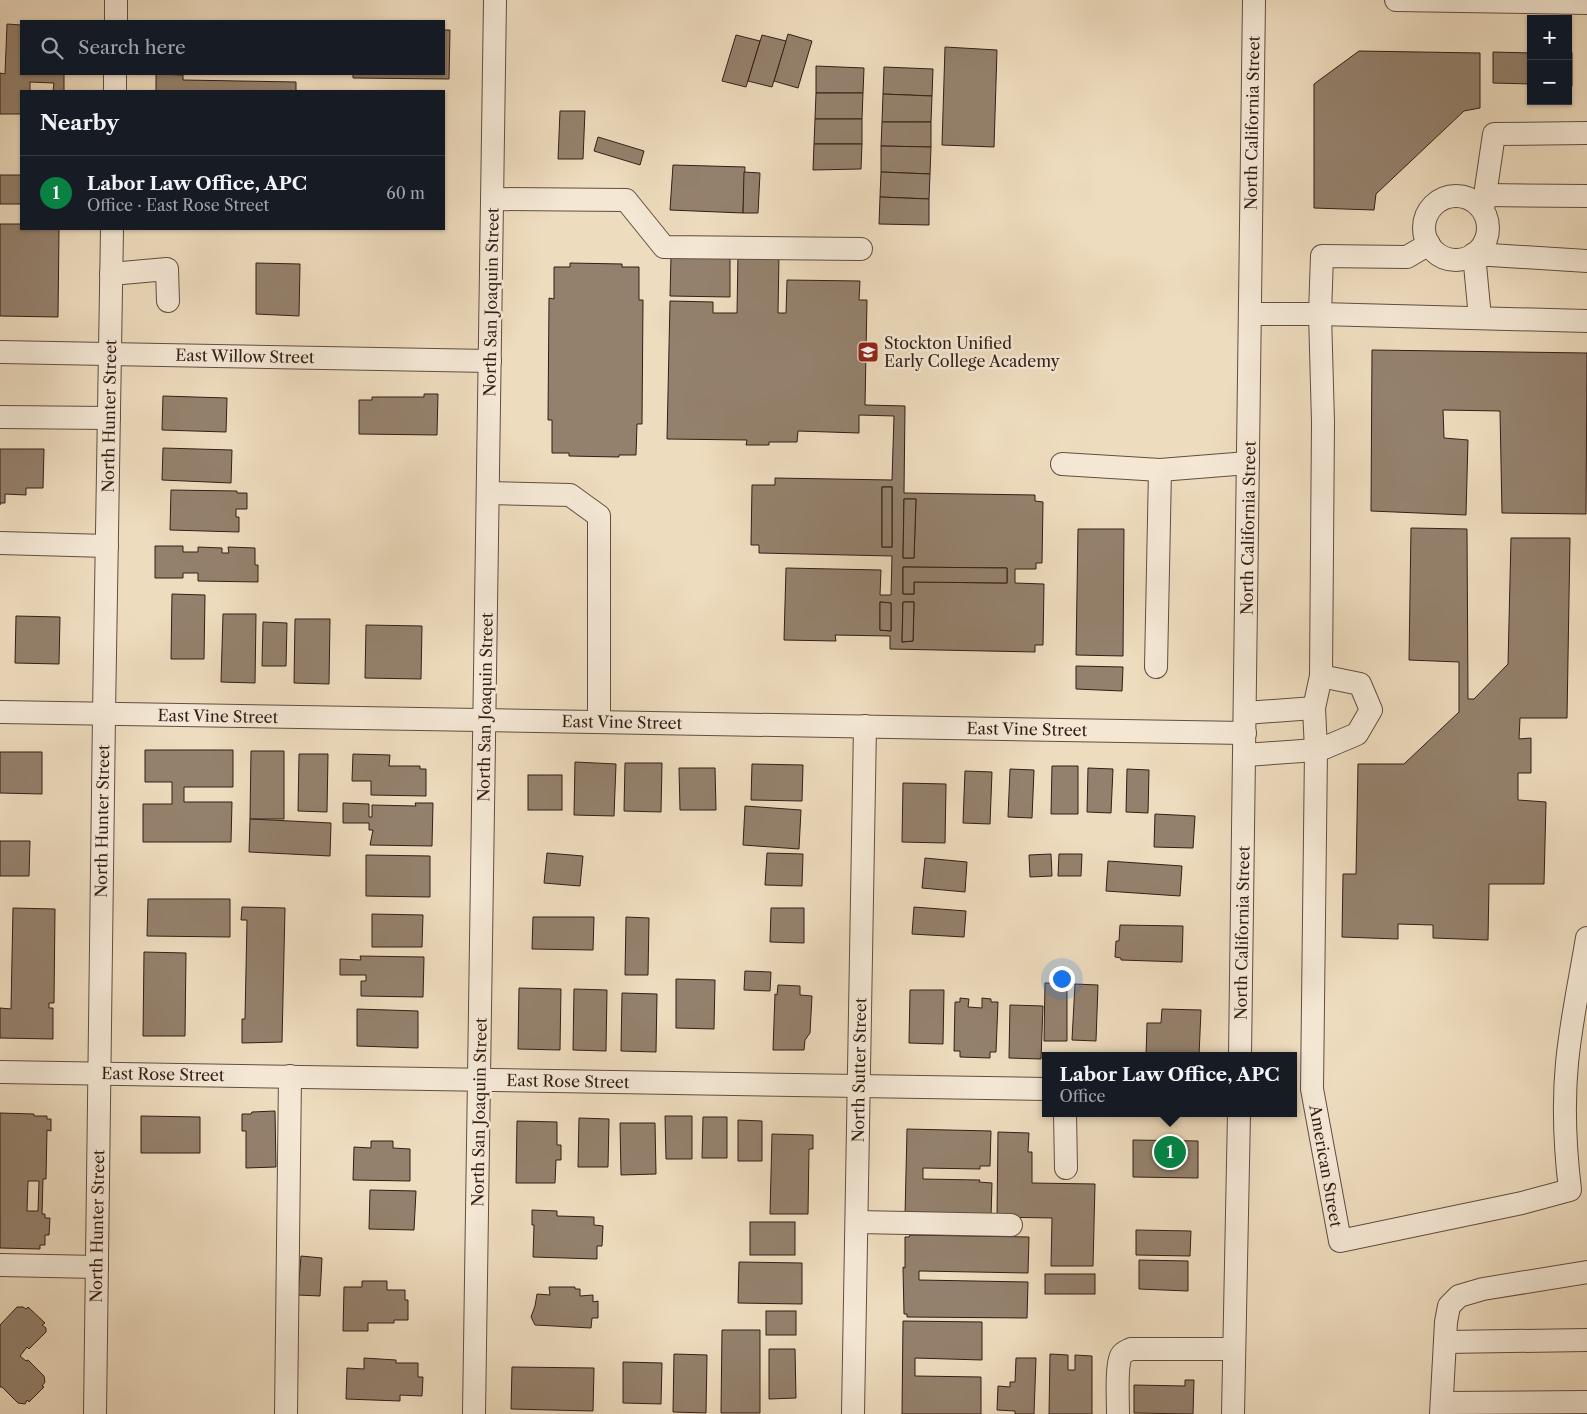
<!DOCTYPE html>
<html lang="en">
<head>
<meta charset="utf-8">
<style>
	:root { --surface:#171b24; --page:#20242c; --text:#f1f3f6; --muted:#9ea1a6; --line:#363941; --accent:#0b8043 }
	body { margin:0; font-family:"Libre Caslon Text",serif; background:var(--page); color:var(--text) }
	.controls { position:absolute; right:15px; top:15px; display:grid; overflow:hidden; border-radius:0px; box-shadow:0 1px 4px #0004 }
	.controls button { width:45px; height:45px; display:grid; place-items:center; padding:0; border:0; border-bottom:1px solid var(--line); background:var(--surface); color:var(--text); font:25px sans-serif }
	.you { position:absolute; left:1061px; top:978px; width:18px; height:18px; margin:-12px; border:4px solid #fff; border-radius:50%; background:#1a73e8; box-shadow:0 0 0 8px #1a73e833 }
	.badge { display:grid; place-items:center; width:32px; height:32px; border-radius:50%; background:var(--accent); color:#fff; font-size:16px; font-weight:700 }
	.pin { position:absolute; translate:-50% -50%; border:2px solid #fff; box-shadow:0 1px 5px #0006 }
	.popup { position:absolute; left:1042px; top:1052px; width:255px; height:65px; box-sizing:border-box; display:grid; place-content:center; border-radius:0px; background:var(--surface); filter:drop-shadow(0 1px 4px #0005); font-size:16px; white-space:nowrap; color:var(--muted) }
	.popup b { font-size:19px; color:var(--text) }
	.popup::after { content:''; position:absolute; left:50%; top:100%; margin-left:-10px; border:10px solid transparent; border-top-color:var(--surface) }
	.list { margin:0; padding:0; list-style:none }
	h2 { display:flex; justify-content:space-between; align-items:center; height:65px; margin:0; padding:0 20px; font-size:21px }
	h2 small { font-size:16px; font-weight:400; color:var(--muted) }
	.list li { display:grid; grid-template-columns:32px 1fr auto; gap:15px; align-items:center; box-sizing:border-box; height:75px; padding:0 20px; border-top:1px solid var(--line) }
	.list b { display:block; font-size:19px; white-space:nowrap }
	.list p { margin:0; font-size:16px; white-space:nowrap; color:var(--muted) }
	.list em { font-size:16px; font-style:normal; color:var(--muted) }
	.icon { flex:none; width:28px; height:28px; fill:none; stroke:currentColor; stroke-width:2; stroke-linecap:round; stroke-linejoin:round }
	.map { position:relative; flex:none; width:1587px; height:1414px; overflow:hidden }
	.search { position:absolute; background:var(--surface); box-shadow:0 1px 4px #0004; left:20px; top:20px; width:425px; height:55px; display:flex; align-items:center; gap:12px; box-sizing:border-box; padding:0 18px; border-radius:0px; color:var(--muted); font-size:19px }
	.panel { position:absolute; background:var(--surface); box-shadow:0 1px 4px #0004; left:20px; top:90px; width:425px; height:140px; border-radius:0px }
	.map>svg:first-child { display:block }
	.building { fill:#94816d; stroke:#331e16; fill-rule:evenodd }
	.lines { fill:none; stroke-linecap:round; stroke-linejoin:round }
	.minor-casing { stroke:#624e40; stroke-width:24 }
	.minor { stroke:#f4e8d5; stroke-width:22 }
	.labels { text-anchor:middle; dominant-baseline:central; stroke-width:5; stroke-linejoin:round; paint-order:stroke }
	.street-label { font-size:16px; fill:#331e16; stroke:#f4e8d5 }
	.poi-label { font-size:16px; fill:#331e16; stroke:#f4e8d5; text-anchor:start }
</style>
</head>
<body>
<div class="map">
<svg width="1587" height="1414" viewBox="0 0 1587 1414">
	<rect width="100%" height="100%" fill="#eedcbe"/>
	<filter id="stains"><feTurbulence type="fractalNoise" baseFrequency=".004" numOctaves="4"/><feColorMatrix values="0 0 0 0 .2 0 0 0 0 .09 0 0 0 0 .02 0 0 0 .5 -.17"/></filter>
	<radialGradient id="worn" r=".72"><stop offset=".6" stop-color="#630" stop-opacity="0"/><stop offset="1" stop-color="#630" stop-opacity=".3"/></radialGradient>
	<g class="building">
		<polygon points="7,24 21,25 21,74 64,74 64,91 53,91 54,83 30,82 30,91 21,91 21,114 0,114 0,73 5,74"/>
		<polygon points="444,30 450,30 449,79 353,78 353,74 444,74"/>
		<polygon points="788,34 812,41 798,88 774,81"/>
		<polygon points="736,35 760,41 746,87 722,81"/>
		<polygon points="762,35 786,41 772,87 748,81"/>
		<polygon points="945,47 997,50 994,147 942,145"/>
		<polygon points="1359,51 1480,53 1480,108 1464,111 1376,194 1374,210 1314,208 1314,84"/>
		<polygon points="1493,52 1531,53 1531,84 1493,83"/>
		<rect x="1568" y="53" width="4" height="33"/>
		<polygon points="816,66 864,68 863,93 816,93"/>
		<polygon points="884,67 933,69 932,96 883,94"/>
		<polygon points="156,74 183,75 183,80 296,82 296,91 156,91"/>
		<polygon points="816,93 863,93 862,119 815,119"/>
		<polygon points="883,94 932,96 931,122 882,122"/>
		<polygon points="560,111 585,111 583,159 558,159"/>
		<polygon points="815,119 862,119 862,144 814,144"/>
		<polygon points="882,122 931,122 931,147 881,146"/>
		<polygon points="598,137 644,151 640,165 594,151"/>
		<polygon points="814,144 862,144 861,169 813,170"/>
		<polygon points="881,146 931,147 930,174 881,172"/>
		<polygon points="673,165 745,167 743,213 670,210"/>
		<polygon points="744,172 760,173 758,213 743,213"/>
		<polygon points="881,172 930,174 929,199 880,197"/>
		<rect x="0" y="175" width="21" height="29"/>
		<polygon points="880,197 929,199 929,225 879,224"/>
		<polygon points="0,224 21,224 21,229 59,229 58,317 0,316"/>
		<path d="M738,254l41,1 -1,58h8l1,-33 73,1 -1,19h8l-2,105 40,1 -1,87 131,2v6l8,1 -1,61h-6v6h-21v14l29,1 -1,61h-8v7l-145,-3v-13l-55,-1 1,6 -52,-1 2,-72 95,2 -1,25h11l1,-39 -133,-3v-8h-8l1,-60h23v-7l117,2 2,-64 -35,-1v18l-61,-2 -1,11h-28v3h-23l1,-5 -80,-1 3,-138 43,1v11h24zM882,487h10v60h-10zM904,499h12l-2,59h-11zM903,567l104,1v15l-93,-1v12h-11zM880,602l11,1v28l-11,-1zM903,602h11l-1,39 -11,1z"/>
		<polygon points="671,256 730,258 730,297 670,296"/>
		<polygon points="256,263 300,264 299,316 256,314"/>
		<polygon points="570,263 622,264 622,267 639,267 639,300 643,300 642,424 637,424 636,455 619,455 619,457 569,456 569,453 552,453 552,420 548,420 549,298 554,299 554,267 570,267"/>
		<polygon points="1372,350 1587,353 1586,514 1502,513 1500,411 1443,410 1444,438 1468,440 1466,515 1371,511"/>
		<polygon points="424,394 438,394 437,435 359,434 359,400 372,400 372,397 424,397"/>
		<polygon points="163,396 227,398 226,432 162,430"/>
		<polygon points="163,448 232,450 231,483 162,480"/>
		<polygon points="0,449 44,449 43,488 26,488 26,495 5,494 5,503 0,503 0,505"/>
		<rect x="882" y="487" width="10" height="60"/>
		<polygon points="171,490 237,491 237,493 247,493 247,509 236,509 236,517 239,517 239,532 170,530"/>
		<polygon points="904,499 916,499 914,558 903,558"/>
		<polygon points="1411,528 1467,529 1468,699 1474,699 1508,664 1511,538 1570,538 1567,718 1520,718 1519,739 1531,738 1531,773 1518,773 1518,800 1546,802 1544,884 1489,884 1488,940 1433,938 1433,925 1398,924 1398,939 1342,937 1343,874 1356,874 1358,764 1404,764 1459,712 1459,662 1409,660"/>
		<polygon points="1078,529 1124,529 1123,656 1076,655"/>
		<polygon points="155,546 183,546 183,552 198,552 198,547 222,548 222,553 229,553 228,547 255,548 255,565 258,565 258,582 198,581 198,573 183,573 183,578 155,578"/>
		<polygon points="903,567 1007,568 1007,583 914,582 914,594 903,594"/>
		<polygon points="172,594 205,595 204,659 171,659"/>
		<polygon points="880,602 891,603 891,631 880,630"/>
		<polygon points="903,602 914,602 913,641 902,642"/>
		<polygon points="223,614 256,614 255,683 221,682"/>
		<polygon points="16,616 60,617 59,664 15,663"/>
		<polygon points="295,619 330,619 329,684 294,683"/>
		<polygon points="263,622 287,623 286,666 262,666"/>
		<polygon points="366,625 422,626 421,679 365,678"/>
		<polygon points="1076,666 1123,667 1122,691 1076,689"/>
		<polygon points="145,750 233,750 233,787 184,787 184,802 232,802 231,842 143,842 143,804 172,804 172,782 145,782"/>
		<polygon points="251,751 284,751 284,819 250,819"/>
		<polygon points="0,752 42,752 42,794 0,793"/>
		<polygon points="299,754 328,754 327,812 298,811"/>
		<polygon points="353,754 390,755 389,766 420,766 420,769 426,769 426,796 371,795 371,781 352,781"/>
		<polygon points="575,762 616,764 614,816 574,815"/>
		<polygon points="625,763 662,763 661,812 624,811"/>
		<polygon points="752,764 803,765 802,801 751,800"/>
		<polygon points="1052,766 1078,766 1078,814 1051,814"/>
		<polygon points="679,768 715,768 716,810 680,810"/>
		<polygon points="1088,768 1113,769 1111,813 1087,812"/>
		<polygon points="1010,769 1034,770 1032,818 1008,817"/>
		<polygon points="1127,769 1149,770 1148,813 1126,812"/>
		<polygon points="965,771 992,772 990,824 963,823"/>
		<rect x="528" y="775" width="34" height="35"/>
		<polygon points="903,783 946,784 945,843 902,842"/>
		<polygon points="343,803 369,804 369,817 372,817 372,805 416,806 415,803 433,803 432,846 370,845 373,830 369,830 369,823 343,823"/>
		<polygon points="745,806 801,810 799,849 743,845"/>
		<polygon points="1155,814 1195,816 1193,848 1154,847"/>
		<polygon points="250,819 331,823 330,856 249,852"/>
		<polygon points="0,841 30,841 29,876 0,876"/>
		<polygon points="547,853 583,856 580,886 544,883"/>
		<polygon points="767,853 803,854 802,886 765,885"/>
		<polygon points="1051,854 1052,876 1030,877 1029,855"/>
		<polygon points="1059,854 1082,854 1081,876 1058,876"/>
		<polygon points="366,855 430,856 430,897 366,896"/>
		<polygon points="925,858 967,862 965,892 922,888"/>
		<polygon points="1108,861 1182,866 1180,896 1106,891"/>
		<polygon points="148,899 230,899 230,937 147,936"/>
		<polygon points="242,907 285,908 282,1042 242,1043 242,1019 245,1019 247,920 241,920"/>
		<polygon points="914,907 966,911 964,937 912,934"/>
		<polygon points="13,908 55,909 54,1003 49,1003 49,1008 53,1008 53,1039 0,1038 0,1008 11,1009"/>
		<polygon points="771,908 804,908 804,943 770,942"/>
		<polygon points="372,914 423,915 422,947 372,947"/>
		<polygon points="533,917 594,917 593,950 532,949"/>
		<polygon points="626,917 649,918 648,975 625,975"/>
		<polygon points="1120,925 1183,926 1182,962 1121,960 1121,958 1115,957 1116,941 1119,941"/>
		<polygon points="144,952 186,953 185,1036 143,1036"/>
		<polygon points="360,956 424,957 423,997 361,996 361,981 366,981 366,975 340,975 340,959 361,960"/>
		<polygon points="745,971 771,972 770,991 744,990"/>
		<polygon points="676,979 715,980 714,1029 676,1028"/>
		<polygon points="1045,983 1067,983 1067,1041 1044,1041"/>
		<polygon points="1075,984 1098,985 1096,1041 1072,1040"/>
		<polygon points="778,985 800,986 800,995 812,996 810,1033 805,1040 804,1050 773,1050 775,994 777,995"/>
		<polygon points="519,988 561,989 560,1050 518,1049"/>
		<polygon points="574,989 607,990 606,1051 573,1050"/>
		<polygon points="910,990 944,990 943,1044 909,1043"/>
		<polygon points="622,993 657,994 656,1052 621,1051"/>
		<polygon points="960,998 969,999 968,1007 982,1008 982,998 991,999 991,1002 998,1002 996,1052 990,1052 990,1058 960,1057 960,1051 954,1051 955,1002 960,1002"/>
		<polygon points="1010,1005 1043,1006 1041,1059 1009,1058"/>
		<polygon points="357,1009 418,1011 418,1048 357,1046"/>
		<polygon points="1162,1009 1201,1010 1199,1056 1146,1056 1147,1023 1161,1023"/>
		<polygon points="275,1111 276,1167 246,1168 246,1131 242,1131 242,1114 251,1114 252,1112"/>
		<path d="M0,1113l34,1v2h13v3h4v12l-4,-1 -1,49h-3l-1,35h3v4h5l-1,17h-4v10h-5v4l-40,-1zM28,1181h11l-1,30h-11z"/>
		<polygon points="141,1116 200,1117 200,1153 141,1153"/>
		<polygon points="665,1116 692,1116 692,1159 666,1159"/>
		<polygon points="703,1117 727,1117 727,1158 702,1158"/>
		<polygon points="579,1118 609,1119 608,1167 578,1167"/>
		<polygon points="738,1120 762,1121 762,1161 738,1161"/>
		<polygon points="517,1121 557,1122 557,1145 561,1145 561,1160 556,1160 555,1183 516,1183"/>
		<polygon points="620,1123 655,1123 656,1174 621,1175"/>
		<polygon points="907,1129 991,1131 990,1166 980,1166 980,1169 923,1168 923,1179 980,1180 979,1182 992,1183 991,1218 905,1216"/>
		<polygon points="998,1132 1029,1133 1028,1152 1032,1152 1032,1183 1095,1184 1093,1266 1051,1266 1052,1218 997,1217"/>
		<polygon points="772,1134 813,1135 813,1149 809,1149 808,1214 770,1214"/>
		<polygon points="1133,1140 1198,1141 1198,1178 1133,1177"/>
		<polygon points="371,1141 393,1141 393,1148 410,1149 410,1181 353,1180 354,1147 371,1148"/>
		<polygon points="370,1190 416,1191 414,1230 369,1229"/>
		<polygon points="532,1210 557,1211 557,1216 594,1217 594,1225 603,1226 602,1246 597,1246 597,1259 533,1257 534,1225 532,1225"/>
		<rect x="750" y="1222" width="45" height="33"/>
		<polygon points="1136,1230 1191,1231 1190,1256 1136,1255"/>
		<polygon points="910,1235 1029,1237 1028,1273 919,1271 919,1280 1028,1282 1027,1318 907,1317 907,1314 904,1314 903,1267 905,1268 905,1237 909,1237"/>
		<polygon points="301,1256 322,1258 320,1296 298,1295"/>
		<polygon points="1139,1260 1188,1261 1188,1291 1139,1289"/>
		<polygon points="739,1262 802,1263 802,1304 738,1303"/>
		<rect x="1045" y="1274" width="50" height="20"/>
		<polygon points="362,1281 387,1281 387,1290 405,1290 405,1300 408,1300 408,1320 394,1320 394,1323 368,1323 368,1331 343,1331 344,1287 362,1287"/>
		<polygon points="549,1287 575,1287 575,1289 580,1289 580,1296 593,1295 593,1302 598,1301 598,1318 592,1318 591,1328 535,1325 531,1317 535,1306 537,1294 550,1295"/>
		<polygon points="17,1307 23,1307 26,1309 28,1307 45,1323 42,1325 46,1328 46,1332 29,1349 27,1347 20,1356 26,1361 28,1360 44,1376 45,1382 42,1386 44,1387 29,1402 27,1400 25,1404 18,1403 2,1387 0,1387 0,1325"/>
		<rect x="766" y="1311" width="30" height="24"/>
		<polygon points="903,1321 982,1322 982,1360 915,1358 915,1376 981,1377 981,1414 902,1414"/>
		<polygon points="722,1330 760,1330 760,1413 721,1413"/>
		<polygon points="769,1349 795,1349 796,1398 769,1399"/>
		<polygon points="674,1354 707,1355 706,1413 673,1412"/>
		<polygon points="1050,1354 1068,1355 1068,1370 1075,1370 1075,1355 1092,1356 1092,1414 1049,1414"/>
		<polygon points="364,1358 396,1360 396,1363 418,1363 418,1377 423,1377 422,1396 400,1395 400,1401 346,1399 347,1368 364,1369"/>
		<polygon points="1016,1358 1036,1358 1034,1414 1015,1414 1015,1411 997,1410 998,1386 1010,1387 1010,1382 1015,1382"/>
		<polygon points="623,1362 662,1363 661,1404 623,1403"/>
		<polygon points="512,1367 594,1368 593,1411 511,1409"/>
		<polygon points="1185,1380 1194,1380 1193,1414 1134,1413 1134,1385 1185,1386"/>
	</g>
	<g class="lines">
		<g class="minor-casing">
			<g id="minor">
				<polyline points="1396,0 1587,3"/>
				<polyline points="116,21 116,0"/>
				<polyline points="115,91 115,74"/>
				<polyline points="1485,195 1587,196"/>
				<circle cx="1456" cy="228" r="32"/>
				<polyline points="492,199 626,200 664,247 861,249"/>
				<polyline points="1483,209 1494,134 1587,133"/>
				<path d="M1429,244l-22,13 -85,-1 -2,58 3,108 -2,254 -7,32 2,42 -4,339 28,152 182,-38 48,-13c-5,-42 -7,-85 -3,-127 4,-42 13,-83 20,-125"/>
				<polyline points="111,274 167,269 168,301"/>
				<polyline points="1250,314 1320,314 1587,321"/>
				<polyline points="1480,318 1474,254 1587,261"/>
				<polyline points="0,352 490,361"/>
				<polyline points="0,417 109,418"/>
				<polyline points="1062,464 1160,470"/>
				<polyline points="488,493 570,495 599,516 599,722"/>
				<polyline points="0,543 107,546"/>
				<polyline points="1156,667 1160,470 1248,463"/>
				<polyline points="0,712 1245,733"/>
				<polyline points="1245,713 1314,708"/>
				<polyline points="1245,755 1316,750 1324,748 1357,734 1371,710 1360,684 1321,676"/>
				<polyline points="1240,1056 1254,0"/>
				<polyline points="0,1072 1046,1089"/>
				<polyline points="1065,1113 1066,1168"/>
				<polyline points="857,1222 1011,1225"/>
				<polyline points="0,1265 97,1267"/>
				<polyline points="1445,1342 1587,1340"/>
				<polyline points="1442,1403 1587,1402"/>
				<polyline points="95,1414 104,714 112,229"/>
				<polyline points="286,1414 290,1076"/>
				<polyline points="474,1414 495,0"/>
				<polyline points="853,1414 865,726"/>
				<path d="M1118,1414c0,-13 -2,-48 3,-58 2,-4 6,-5 10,-7h103"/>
				<polyline points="1233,1414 1239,1113"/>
				<polyline points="1441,1414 1446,1322 1449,1306 1459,1296 1483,1289 1587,1272"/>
			</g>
		</g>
		<use href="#minor" class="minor"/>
	</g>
	<defs>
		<g id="school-square" transform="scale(1.125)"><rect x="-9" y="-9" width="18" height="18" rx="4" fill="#8f2418" stroke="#f4e8d5"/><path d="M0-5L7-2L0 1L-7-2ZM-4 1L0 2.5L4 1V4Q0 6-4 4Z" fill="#fff"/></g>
	</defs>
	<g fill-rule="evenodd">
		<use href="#school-square" x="868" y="352"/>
	</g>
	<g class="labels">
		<g class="street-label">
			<text transform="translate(1252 123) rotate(-89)">North California Street</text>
			<text transform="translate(491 302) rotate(-89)">North San Joaquin Street</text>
			<text transform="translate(245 356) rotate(1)">East Willow Street</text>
			<text transform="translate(109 416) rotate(-89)">North Hunter Street</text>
			<text transform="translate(1248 528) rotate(-89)">North California Street</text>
			<text transform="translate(485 707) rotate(-89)">North San Joaquin Street</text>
			<text transform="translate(218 716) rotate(1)">East Vine Street</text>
			<text transform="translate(622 722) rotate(1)">East Vine Street</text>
			<text transform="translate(1027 729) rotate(1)">East Vine Street</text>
			<text transform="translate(102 821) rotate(-89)">North Hunter Street</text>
			<text transform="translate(1242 933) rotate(-89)">North California Street</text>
			<text transform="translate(859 1070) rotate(-89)">North Sutter Street</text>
			<text transform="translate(163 1074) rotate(1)">East Rose Street</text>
			<text transform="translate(568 1081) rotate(1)">East Rose Street</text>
			<text transform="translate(479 1112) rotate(-89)">North San Joaquin Street</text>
			<text transform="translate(1326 1166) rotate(80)">American Street</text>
			<text transform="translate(97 1226) rotate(-89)">North Hunter Street</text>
		</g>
		<g class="poi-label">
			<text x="884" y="343">Stockton Unified<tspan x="884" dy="18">Early College Academy</tspan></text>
		</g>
	</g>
	<rect width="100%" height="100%" filter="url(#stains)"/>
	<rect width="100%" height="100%" fill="url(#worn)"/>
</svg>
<div class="controls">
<button>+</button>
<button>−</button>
</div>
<div class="you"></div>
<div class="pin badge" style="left:1170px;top:1152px">1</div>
<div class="popup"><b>Labor Law Office, APC</b>Office</div>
<div class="search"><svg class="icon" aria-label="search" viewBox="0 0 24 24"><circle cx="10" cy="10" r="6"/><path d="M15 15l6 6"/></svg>Search here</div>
<section class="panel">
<h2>Nearby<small></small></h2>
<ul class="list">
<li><span class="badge">1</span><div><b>Labor Law Office, APC</b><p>Office · East Rose Street</p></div><em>60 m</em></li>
</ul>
</section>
</div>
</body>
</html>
